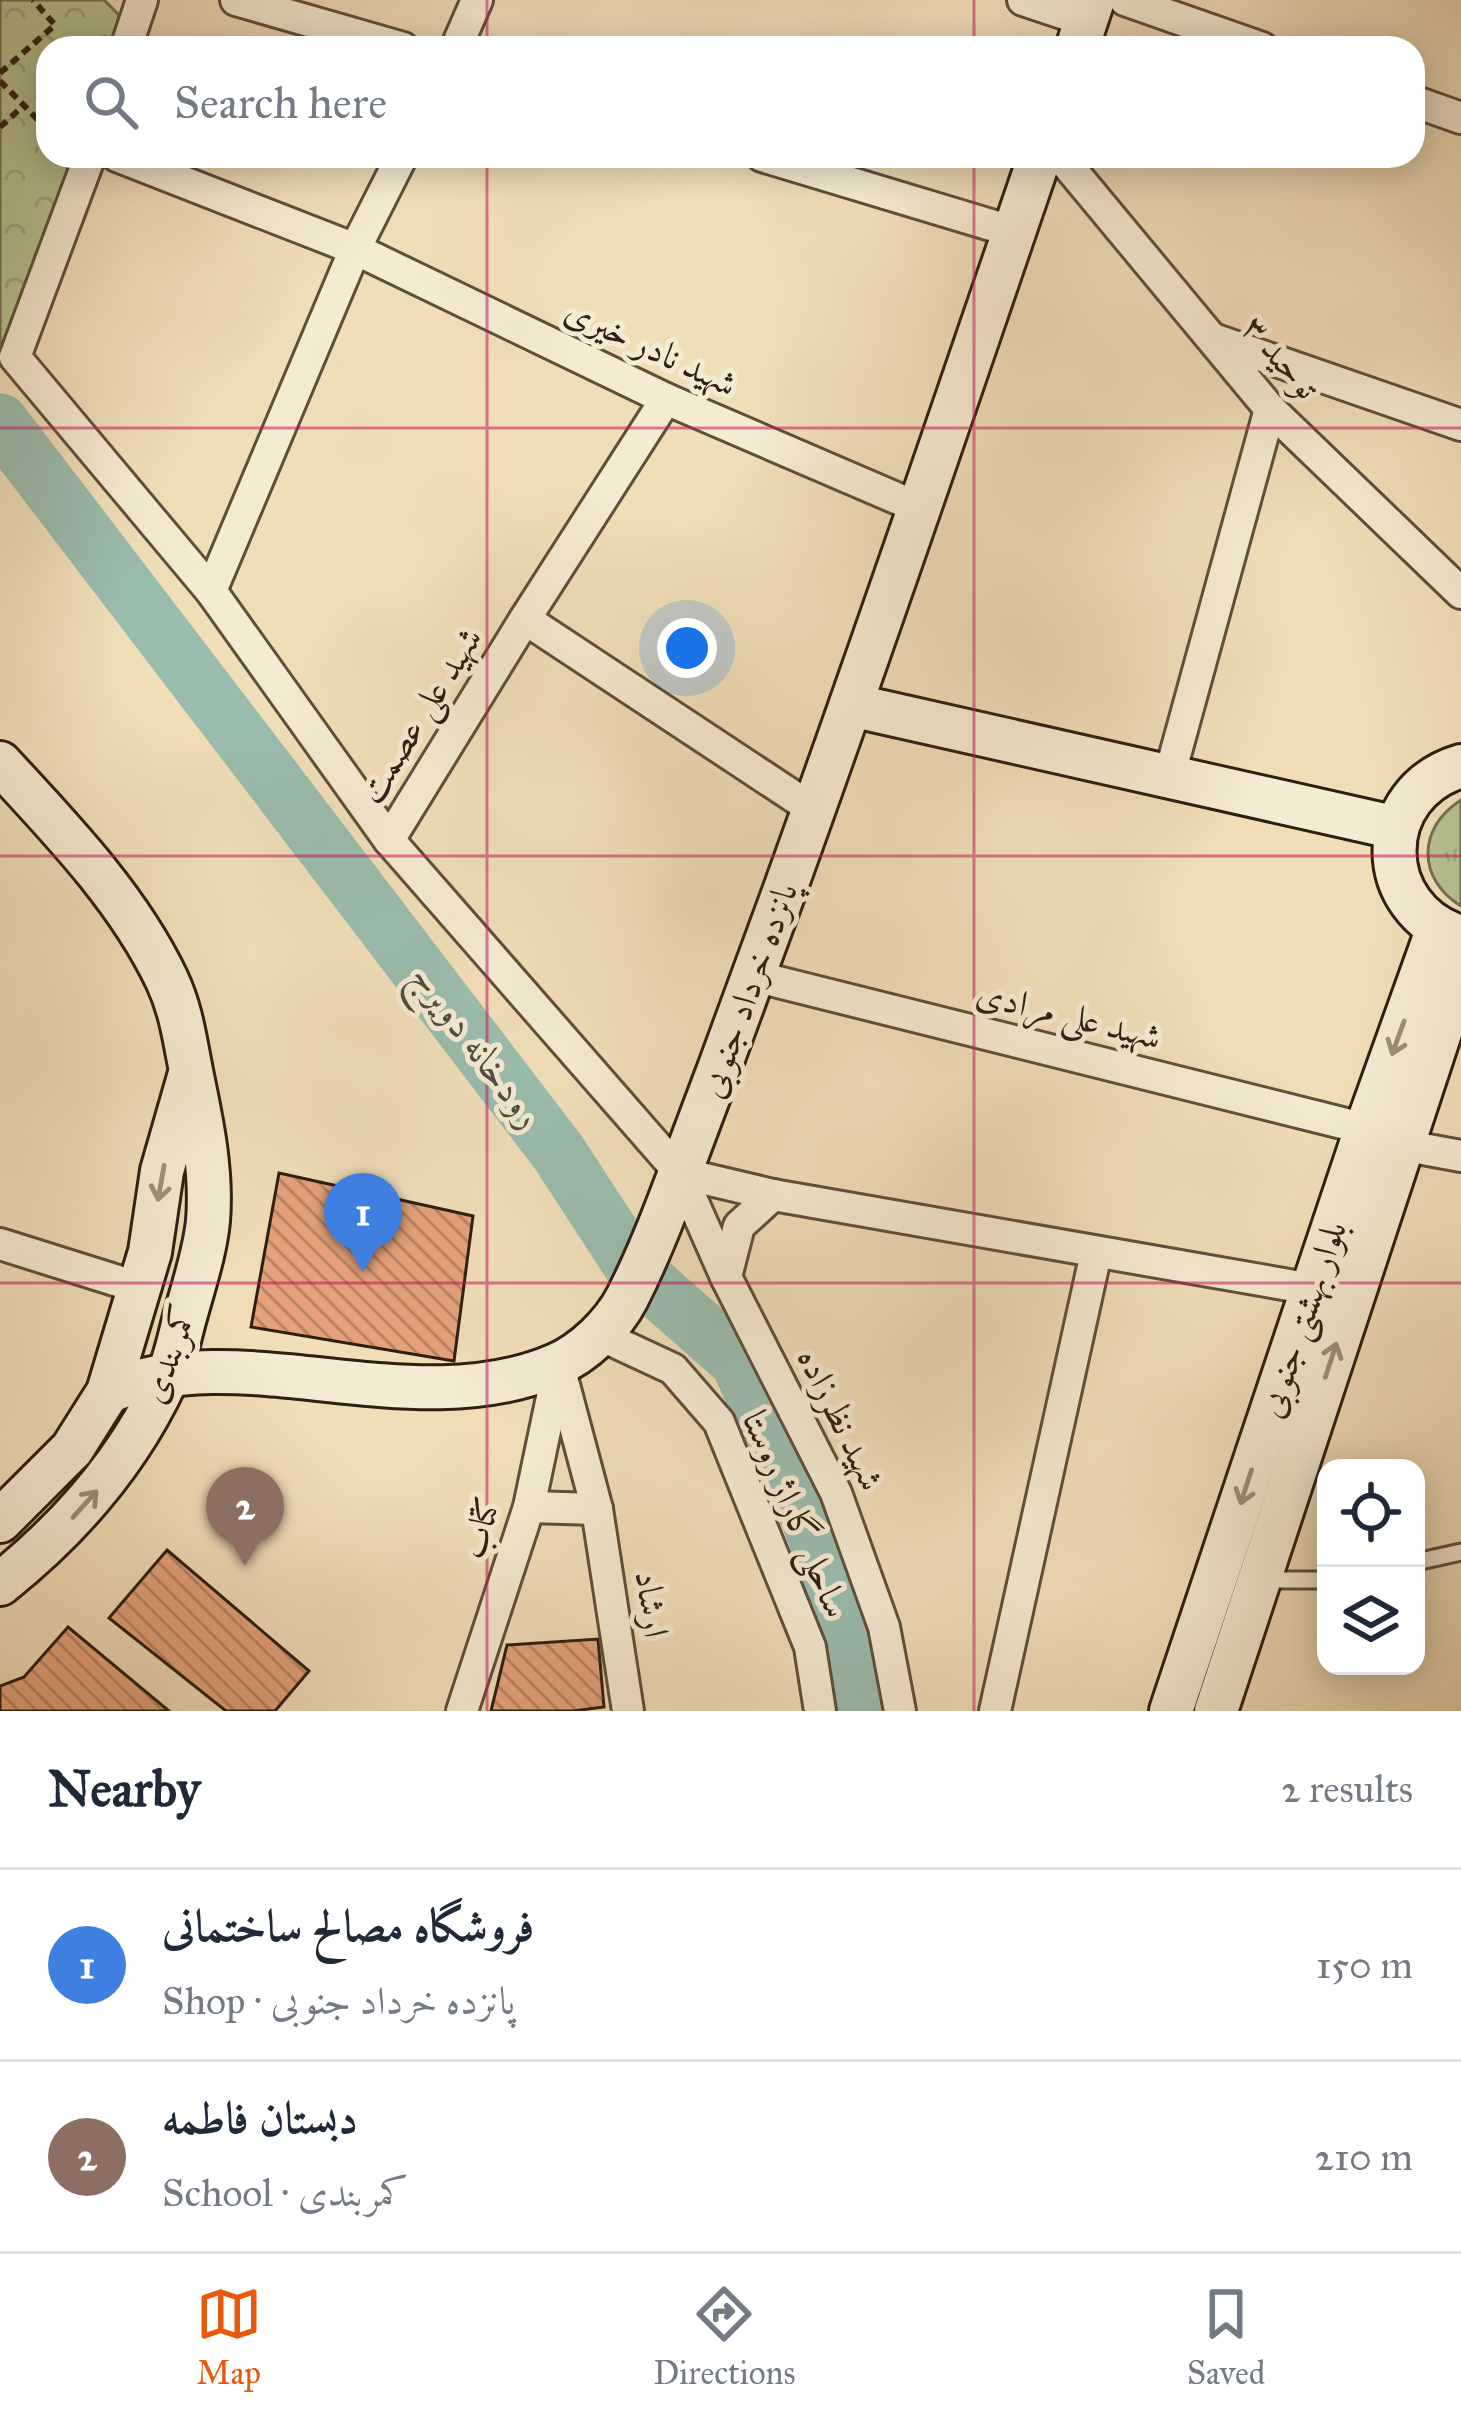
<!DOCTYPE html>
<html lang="en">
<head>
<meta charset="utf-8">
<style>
	:root { --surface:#fff; --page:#f2f2f3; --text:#1f2937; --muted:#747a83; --line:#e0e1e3; --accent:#ea580c }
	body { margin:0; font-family:"IM FELL Great Primer",Amiri,serif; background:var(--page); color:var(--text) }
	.controls { position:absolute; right:36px; bottom:36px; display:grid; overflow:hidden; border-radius:24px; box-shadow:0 6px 30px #0003 }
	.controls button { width:108px; height:108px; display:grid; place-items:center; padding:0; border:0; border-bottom:3px solid var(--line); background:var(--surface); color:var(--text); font:60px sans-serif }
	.you { position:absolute; left:687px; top:648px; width:42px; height:42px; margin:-30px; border:9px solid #fff; border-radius:50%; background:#1a73e8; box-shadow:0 0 0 18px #1a73e833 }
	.badge { display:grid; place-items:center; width:78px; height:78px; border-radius:50%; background:var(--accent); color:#fff; font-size:39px; font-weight:700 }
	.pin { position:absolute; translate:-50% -99px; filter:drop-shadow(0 3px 6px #0008) }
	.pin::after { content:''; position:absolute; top:63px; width:42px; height:36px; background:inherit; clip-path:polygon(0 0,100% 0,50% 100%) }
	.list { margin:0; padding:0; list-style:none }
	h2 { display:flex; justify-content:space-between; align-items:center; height:156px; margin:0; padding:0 48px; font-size:51px }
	h2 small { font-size:39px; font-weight:400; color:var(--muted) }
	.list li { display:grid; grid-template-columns:78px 1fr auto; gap:36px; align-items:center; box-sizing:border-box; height:192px; padding:0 48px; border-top:3px solid var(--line) }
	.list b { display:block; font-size:45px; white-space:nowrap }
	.list p { margin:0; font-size:39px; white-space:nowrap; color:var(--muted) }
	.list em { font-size:39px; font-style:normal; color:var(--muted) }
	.icon { flex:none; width:66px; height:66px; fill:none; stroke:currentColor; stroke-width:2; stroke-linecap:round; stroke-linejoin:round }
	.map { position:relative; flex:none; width:1461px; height:1711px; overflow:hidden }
	.search { position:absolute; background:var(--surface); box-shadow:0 6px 30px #0003; left:36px; right:36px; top:36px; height:132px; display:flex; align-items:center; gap:30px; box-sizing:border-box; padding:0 42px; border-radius:36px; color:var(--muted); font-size:45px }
	.sheet { height:540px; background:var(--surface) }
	nav { display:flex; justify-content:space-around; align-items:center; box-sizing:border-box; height:168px; border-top:3px solid var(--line); background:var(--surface); font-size:33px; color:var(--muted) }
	nav a { display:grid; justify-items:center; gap:6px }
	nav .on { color:var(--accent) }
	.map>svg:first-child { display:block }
	.grass { fill:url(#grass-tufts); stroke:#737052; stroke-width:3 }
	.park { fill:url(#park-crowns); stroke:#737052; stroke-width:3 }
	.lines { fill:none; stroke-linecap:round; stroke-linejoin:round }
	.river { stroke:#9abcad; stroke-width:57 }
	.building { fill:url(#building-back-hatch); stroke:#2f1e13; stroke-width:3 }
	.lane-casing { stroke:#5f4e3c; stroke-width:21 }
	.street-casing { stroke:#5f4e3c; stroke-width:36 }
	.secondary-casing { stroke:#2f1e13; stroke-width:48 }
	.path { stroke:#2f1e13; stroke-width:6; stroke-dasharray:9 6; stroke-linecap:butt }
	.lane { stroke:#f5ead2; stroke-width:15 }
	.street { stroke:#f5ead2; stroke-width:30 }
	.secondary { stroke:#f5ead2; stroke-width:42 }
	.oneway { stroke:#9c8e7c }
	.grid { fill:none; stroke:#c2185b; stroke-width:3; stroke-opacity:0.55 }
	.labels { text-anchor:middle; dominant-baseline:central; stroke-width:10; stroke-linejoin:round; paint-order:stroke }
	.street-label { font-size:36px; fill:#2f1e13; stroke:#f5ead2 }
	.water-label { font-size:39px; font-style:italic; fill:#4f4d41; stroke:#f5ead2 }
</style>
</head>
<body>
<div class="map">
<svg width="1461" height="1711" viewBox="0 0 1461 1711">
	<defs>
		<pattern id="grass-tufts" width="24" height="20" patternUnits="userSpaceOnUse" patternTransform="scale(3)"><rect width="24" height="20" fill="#b7c291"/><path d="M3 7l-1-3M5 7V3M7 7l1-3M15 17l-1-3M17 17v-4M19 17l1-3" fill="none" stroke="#9ea67c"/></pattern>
		<pattern id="park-crowns" width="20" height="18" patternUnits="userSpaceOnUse" patternTransform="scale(3)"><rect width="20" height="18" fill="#b7c291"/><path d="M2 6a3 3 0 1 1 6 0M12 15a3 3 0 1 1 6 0" fill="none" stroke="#9ea67c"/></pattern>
		<pattern id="building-back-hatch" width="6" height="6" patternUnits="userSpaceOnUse" patternTransform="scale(3)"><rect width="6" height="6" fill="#e5a27a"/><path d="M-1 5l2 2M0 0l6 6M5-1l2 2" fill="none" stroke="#ba8363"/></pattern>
	</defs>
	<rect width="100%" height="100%" fill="#f0deb9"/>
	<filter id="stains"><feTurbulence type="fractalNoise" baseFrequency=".00167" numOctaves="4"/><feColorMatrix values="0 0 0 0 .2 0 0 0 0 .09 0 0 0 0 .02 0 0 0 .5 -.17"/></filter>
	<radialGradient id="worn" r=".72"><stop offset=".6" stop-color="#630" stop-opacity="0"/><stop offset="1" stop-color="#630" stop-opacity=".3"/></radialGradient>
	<path class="grass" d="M1461,800v106c-44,-27 -44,-78 0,-106z"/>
	<polygon class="park" points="0,0 104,0 119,15 112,48 48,48 48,156 88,156 7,350 0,341"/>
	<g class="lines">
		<polyline class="river" points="0,422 558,1152 635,1270 739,1362 811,1523 847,1623 866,1711"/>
	</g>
	<g class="building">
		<polygon points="279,1173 473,1216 454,1361 251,1327"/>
		<polygon points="167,1550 309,1671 275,1711 226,1711 109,1618"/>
		<polygon points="68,1627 169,1711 0,1711 0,1686 24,1677"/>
		<polygon points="598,1639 604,1707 573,1711 491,1711 507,1645"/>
	</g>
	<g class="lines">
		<g class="lane-casing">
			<g id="lane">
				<polyline points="1416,1562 1461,1552"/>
				<polyline points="1263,1580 1326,1580"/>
			</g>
		</g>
		<g class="street-casing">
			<g id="street">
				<polyline points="236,0 403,48"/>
				<polyline points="1023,0 1086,21"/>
				<polyline points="1125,0 1262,48"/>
				<polyline points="126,48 142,0"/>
				<polyline points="456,48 477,0"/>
				<polyline points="1413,101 1461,118"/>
				<polyline points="90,156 15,357 211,591 389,840 680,1173 773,1195 1312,1289"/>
				<polyline points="117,156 355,249 666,399 917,507"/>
				<polyline points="762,156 1014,232"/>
				<polyline points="1060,156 1270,409 1461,593"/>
				<polyline points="1213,339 1461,425"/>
				<polyline points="211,591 355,249 402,156"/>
				<polyline points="525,619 666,399"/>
				<polyline points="1174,759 1270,409"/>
				<polyline points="389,840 525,619 814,810"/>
				<polyline points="754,976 1366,1129"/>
				<polyline points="1401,1145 1461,1156"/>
				<polyline points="680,1173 726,1277 836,1493 884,1627 900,1711"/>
				<polyline points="0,1244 140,1288"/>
				<polyline points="726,1277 739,1226 773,1195"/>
				<polyline points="600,1335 673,1369 719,1422 810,1647 820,1711"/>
				<polyline points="560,1370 597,1509 628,1711"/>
				<polyline points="529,1507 597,1509"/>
				<polyline points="462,1711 529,1507 559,1364"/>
				<polyline points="995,1711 1096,1253"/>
			</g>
		</g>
		<g class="secondary-casing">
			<g id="secondary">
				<polyline points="1077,48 1093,0"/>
				<polyline points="851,705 1397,828"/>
				<path d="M0,763c61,66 128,135 167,217 15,32 18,62 25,96 10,48 20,96 16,145 -3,30 -13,60 -21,89 -7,23 -11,49 -21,70 -38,82 -97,149 -166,204"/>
				<path d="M1460,937c-87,-28 -88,-144 1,-171"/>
				<path d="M108,1392c133,-58 303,35 448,-27 28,-12 57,-40 71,-67 27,-53 48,-112 69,-168 30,-79 59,-158 88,-238 88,-244 172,-490 256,-736"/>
				<polyline points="0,1521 72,1449 108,1392 150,1252 162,1171 189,1077"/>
				<polyline points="1171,1711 1366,1129 1438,928"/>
				<polyline points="1216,1711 1461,969"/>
			</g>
		</g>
		<g class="path">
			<polyline points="0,73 55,25 33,0"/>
			<polyline points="0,81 48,130"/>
			<polyline points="0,127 22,107"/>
		</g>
		<use href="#lane" class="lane"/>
		<use href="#street" class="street"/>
		<use href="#secondary" class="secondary"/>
	</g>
	<defs><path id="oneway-shaft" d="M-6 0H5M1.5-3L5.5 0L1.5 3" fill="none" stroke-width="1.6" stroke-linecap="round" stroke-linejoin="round" transform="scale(3)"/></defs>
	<g class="oneway">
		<use href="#oneway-shaft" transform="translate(1398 1038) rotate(110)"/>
		<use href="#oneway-shaft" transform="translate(161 1183) rotate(100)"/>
		<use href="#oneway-shaft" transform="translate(1331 1360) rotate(-72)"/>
		<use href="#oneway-shaft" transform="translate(1246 1487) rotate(108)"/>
		<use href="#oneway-shaft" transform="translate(85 1504) rotate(-48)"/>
	</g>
	<path class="grid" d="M487,0v48M974,0v48M487,156v1555M974,156v1555M0,428h1461M0,856h1461M0,1283h1461"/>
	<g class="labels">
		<g class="street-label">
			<text transform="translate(651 347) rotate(25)">شهید نادر خیری</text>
			<text transform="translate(1281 357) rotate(49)">توحید ۳</text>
			<text transform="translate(420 715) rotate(-58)">شهید علی عصمت</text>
			<text transform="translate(748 990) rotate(-70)">پانزده خرداد جنوبی</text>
			<text transform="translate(1069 1015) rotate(14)">شهید علی مرادی</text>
			<text transform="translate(1302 1319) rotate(-71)">بلوار بهشتی جنوبی</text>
			<text transform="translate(169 1354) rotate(-70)">کمربندی</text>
			<text transform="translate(841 1419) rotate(64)">شهید نظرزاده</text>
			<text transform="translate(796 1514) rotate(67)">ساحلی گاراژ روستا</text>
			<text transform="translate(480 1528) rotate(-73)">کتاب</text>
			<text transform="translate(652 1604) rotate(82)">ارشاد</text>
		</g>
		<g class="water-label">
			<text transform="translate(477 1046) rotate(53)">رودخانه دویرج</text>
		</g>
	</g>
	<rect width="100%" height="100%" filter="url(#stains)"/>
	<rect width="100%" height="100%" fill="url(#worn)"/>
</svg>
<div class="controls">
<button><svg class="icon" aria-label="locate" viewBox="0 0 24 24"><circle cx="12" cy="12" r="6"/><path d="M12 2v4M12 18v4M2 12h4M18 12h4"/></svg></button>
<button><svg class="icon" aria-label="layers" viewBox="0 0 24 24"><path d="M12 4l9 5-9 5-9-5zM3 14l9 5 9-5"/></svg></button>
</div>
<div class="you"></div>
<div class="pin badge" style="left:363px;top:1272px;background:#3f7fe0">1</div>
<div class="pin badge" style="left:245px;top:1566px;background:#8d6e63">2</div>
<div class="search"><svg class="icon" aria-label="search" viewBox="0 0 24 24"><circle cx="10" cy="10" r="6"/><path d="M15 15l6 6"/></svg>Search here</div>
</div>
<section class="sheet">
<h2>Nearby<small>2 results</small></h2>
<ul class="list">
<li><span class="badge" style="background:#3f7fe0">1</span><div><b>فروشگاه مصالح ساختمانی</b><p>Shop · پانزده خرداد جنوبی</p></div><em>150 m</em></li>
<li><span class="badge" style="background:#8d6e63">2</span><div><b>دبستان فاطمه</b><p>School · کمربندی</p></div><em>210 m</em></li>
</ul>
</section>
<nav>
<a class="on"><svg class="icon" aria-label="map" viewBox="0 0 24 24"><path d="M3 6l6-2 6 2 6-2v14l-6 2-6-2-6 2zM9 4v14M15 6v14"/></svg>Map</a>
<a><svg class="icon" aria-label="directions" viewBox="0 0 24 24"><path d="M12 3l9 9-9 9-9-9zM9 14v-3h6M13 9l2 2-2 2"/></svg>Directions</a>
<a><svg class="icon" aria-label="saved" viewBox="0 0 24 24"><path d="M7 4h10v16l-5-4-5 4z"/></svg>Saved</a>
</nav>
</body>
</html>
